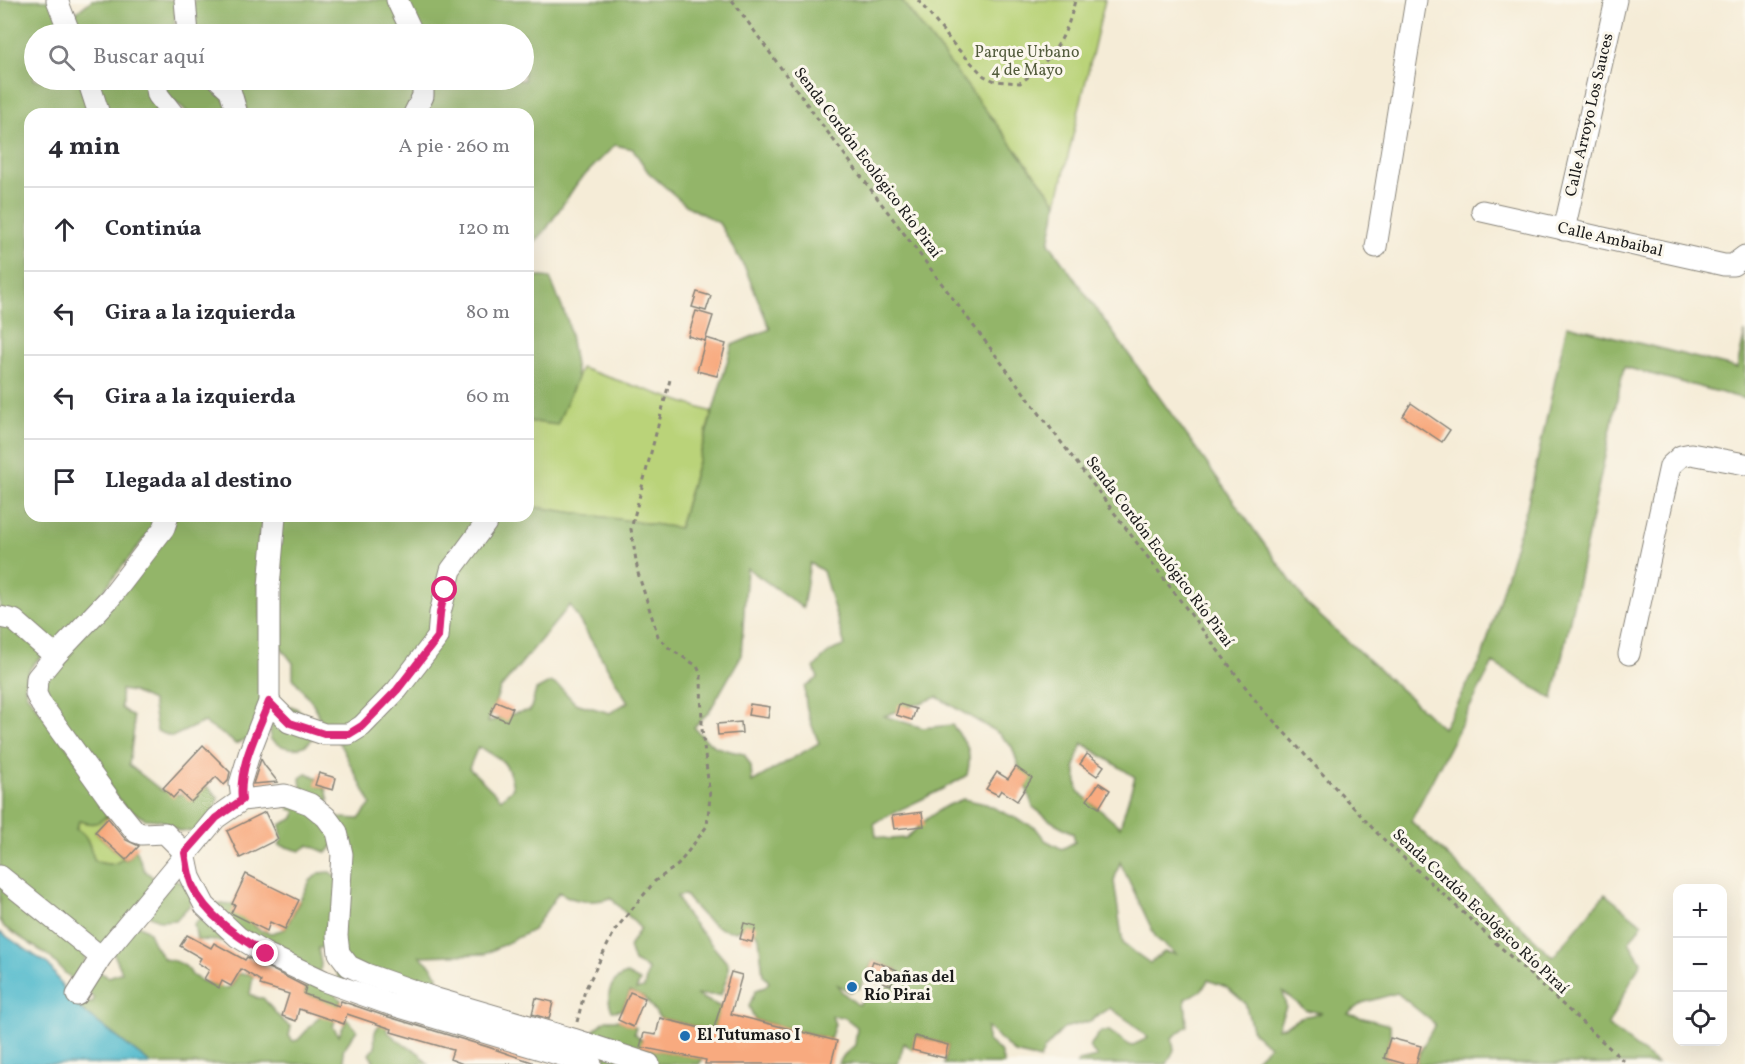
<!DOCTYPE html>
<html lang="es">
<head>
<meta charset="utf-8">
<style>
	:root { --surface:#fff; --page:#f7f7f7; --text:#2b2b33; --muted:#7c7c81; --line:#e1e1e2 }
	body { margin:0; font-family:Vollkorn,serif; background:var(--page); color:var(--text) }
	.controls { position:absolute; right:18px; bottom:18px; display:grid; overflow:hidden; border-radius:12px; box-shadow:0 6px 24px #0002 }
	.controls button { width:54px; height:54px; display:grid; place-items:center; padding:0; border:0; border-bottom:2px solid var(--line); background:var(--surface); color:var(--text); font:30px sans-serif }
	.stop { position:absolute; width:18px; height:18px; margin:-14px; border:4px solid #db2777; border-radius:50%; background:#fff }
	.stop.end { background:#db2777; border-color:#fff; box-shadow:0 2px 6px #0008 }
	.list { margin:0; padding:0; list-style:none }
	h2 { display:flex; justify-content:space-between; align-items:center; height:78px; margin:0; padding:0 24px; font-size:26px }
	h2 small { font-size:20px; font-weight:400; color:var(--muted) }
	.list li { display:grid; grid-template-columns:39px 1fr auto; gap:18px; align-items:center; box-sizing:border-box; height:84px; padding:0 24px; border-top:2px solid var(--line) }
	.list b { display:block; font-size:22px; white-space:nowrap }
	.list em { font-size:20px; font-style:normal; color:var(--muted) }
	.icon { flex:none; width:33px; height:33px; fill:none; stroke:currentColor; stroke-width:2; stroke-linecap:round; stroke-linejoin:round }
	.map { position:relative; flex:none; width:1745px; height:1064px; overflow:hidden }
	.search { position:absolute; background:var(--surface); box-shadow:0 6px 24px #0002; left:24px; top:24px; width:510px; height:66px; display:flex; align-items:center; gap:15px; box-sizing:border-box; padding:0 21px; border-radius:33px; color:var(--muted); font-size:22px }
	.panel { position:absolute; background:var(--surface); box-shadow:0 6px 24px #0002; left:24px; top:108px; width:510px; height:414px; border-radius:18px }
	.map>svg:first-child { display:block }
	.green { fill:#bad379; stroke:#6b784a; stroke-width:1.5 }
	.forest { fill:#93b569; stroke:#586842; stroke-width:1.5; fill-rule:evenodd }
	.water { fill:#4fb9cc; stroke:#366a74; stroke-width:1.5 }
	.building { fill:#f8aa7f }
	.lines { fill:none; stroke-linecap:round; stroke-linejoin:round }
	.minor-casing { stroke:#88847a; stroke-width:23 }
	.path { stroke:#88847a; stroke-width:3; stroke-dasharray:4.5 4.5; stroke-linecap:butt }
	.minor { stroke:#fff; stroke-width:21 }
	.route { stroke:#db2777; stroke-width:8 }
	.poi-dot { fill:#1f6fb2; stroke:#fbf7ec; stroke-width:2 }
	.labels { text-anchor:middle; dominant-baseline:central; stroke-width:6; stroke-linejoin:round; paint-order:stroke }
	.park-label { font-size:16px; fill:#535c3d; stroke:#fbf7ec }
	.street-label { font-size:16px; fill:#1c1c1c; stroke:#fbf7ec }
	.poi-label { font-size:16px; font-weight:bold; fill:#1c1c1c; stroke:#fbf7ec; text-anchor:start }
</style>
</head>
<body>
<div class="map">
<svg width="1745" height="1064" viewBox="0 0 1745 1064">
	<rect width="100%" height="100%" fill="#fbf7ec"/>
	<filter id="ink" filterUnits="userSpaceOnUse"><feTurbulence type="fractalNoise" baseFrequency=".0167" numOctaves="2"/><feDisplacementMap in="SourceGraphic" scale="12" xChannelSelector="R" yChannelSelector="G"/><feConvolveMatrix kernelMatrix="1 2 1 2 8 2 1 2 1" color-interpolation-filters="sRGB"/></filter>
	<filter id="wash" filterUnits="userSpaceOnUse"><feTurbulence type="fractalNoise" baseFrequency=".008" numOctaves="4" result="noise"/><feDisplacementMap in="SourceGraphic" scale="24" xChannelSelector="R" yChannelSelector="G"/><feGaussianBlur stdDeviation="1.35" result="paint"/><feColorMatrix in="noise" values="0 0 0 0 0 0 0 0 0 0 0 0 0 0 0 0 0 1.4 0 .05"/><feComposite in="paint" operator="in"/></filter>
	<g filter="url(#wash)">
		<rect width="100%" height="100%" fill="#f5ecd7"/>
		<g class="green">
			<polygon points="901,0 1105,0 1057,203"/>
			<polygon points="581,368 712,412 679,528 528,506 528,421 557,424"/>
			<path d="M111,815l-16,17 28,26c-8,9 -17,6 -28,4 -6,-15 -5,-26 -19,-33l2,-8 26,-3z"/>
		</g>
		<g class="forest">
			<polygon points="0,0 57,0 70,34 34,34 34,80 87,80 99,114 30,114 30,516 162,516 59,647 0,612"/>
			<polygon points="92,0 177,0 174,28 180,34 79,34 73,15"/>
			<path d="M194,0h707l156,203 -8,40 259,362 135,123 39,-70 45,-151 40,-182 170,43 8,-36v67l-121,-32 -71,332 -60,-36 -82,158 142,136 52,-63 37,30 -13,18 12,20 -33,63 49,39h-241c4,-15 12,-26 19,-40l-38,-31 -35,10 -14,11 42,11v13l-6,20 21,6h-154l18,-18 -16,-14 -8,-29 -19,-16 -18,-7 -6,10 -17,9 2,27 -15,12 2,12 -7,14h-91l3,-3 18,-4 -8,-10 12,-16h8l22,15 17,-8 -15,-14 -23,-16 -20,13 -26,7 -20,22 -4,9 -25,-6 -28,-26v13l13,11 4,13h-60l4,-19 -32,-9 -4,14 -8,-7 -6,21h-60l6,-9 11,-10 2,-18 -13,-10 -12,-1 3,8 -5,15 -75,-19 -6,-14 7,-16 9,-3 4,-5 -6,-7 -4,-38 -10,-12c-4,1 -10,5 -14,6 -21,2 -39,-22 -50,-36l-8,1 8,17 43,51v10l-7,21h-25l25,12 -8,24 -53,-13 -15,-20 -15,-6 -8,18 -10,1c-7,-16 -2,-32 15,-37l13,7 -4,9 8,-2 4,-19 -14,-7 -5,-15 11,-19 -29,-30c-19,5 -35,5 -52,-6l-26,38 -48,24 -65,2 11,10 7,10 -6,18 -91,-13 -7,-14 11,-7 -17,-13 -10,1 3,16 -2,14 22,22 -8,27 6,8 8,-16 10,11 -14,20 1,11 6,3h-199l-78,-61 3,-2 16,2 2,-4 -5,-7 -24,-19 -16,-17 -45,-29 -4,-7v-298l47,31c-14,9 -25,22 -21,40l88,116c-14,13 -17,18 -35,12l-3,8c14,7 13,19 19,32 11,3 20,6 28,-3l3,2 10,-11 8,21 11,9 14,-2 25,11 -4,17 -14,15 -15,1 -19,-9 -4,13 10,6 6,13 10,15c7,1 17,3 22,8 3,2 4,5 6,8 6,5 33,17 39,11 3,-2 5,-9 7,-12h10l5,2 -3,18 7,4h6c9,10 17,22 28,29l-2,9 4,5 5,-1 22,-24 4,-15 -20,-7 3,-10 -76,-51 -8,8 -26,-1 -3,-16 22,-20h16l27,26 12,3 14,-4 25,-48 9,-8 11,-1 7,6 1,-39 -11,14 -18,-8 -9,6 -21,-6 3,-6 -2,-14 14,-7 2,-7 -7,-2v-8l51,17 19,1 12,-15 -36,-69 -13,-10 -8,-20 -21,-27v-15l-18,-23 5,-124h248v-10l151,22 53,-183 38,-16 -25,-61 -26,-45 -32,-17 -39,-34 -15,-23 -18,-4 -37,37 -31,46 -19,23v-137h-281c-1,-13 -6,-24 -13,-34h290v-46h-330zM810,563l13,8 22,75c-15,3 -22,11 -31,22l4,10 -13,9c-1,21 6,37 14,56l-67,39 -1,-16 -7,-12c-26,-6 -32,-5 -50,-27l15,-15 32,-56 6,-88 56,40zM570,605l58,97 -18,11 -35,-10 -14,-15 -10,-6 -15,8 -6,21c-15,0 -28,7 -42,11l12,-33zM937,697l61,36 14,14 21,60 18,14 22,12 2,9 -13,7 -17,-9 -9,-12 -50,-24 -23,-5 -19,8 -16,11 -22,20 -17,1 -13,-3 -2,-13c31,-17 63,-29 93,-48 6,-24 0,-32 -15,-50l-29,3 -39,-12zM1082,743l53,34 -15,50 -42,-36 -3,-25zM478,747c24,11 31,15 35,41l-12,11 -32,-31zM1120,862l36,76 20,16 -12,-2 -14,11 -27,-19 -9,-63zM87,951l27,3 8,18 -13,5 -19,-9 -6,-6zM873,961l24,9 -6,15 -23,10 -10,10 -16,-13 -4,-7 12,7 10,-4zM1283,992l23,18 16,3 -21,4 -15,9 -9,3 9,-22z"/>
			<polygon points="93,80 149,80 161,114 105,114"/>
			<polygon points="159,80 212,80 233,114 189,114 181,106 171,101"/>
			<polygon points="528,275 550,278 568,322 577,378 557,425 528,421"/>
			<path d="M175,516h90l-6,20 4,165 -12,36 -16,7c-9,-10 -21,-13 -31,-22l-32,15 -15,-6 -5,-30 -19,-9 -12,-2v18l12,9 1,11 -5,37 32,25 17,5 30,-8 10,11 -5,16 -15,17h-19l-19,-11 -15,-1 -21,-13 -60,-77 -23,-46z"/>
			<path d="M291,706c15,6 20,16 23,31 -13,17 -29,13 -44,2l1,-18 12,-14z"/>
			<polygon points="307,773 317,778 316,785 326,788 329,801 318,799 301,788 300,778"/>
			<polygon points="606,1020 618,1020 636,1027 634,1033 642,1040 641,1047 703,1059 699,1064 606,1064 604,1051 592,1032"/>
			<path d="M383,1022l6,11 11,9 19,11 9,11h-53l-6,-10 6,-7c-1,-11 -2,-18 8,-25z"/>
		</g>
		<polygon class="water" points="0,932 49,965 73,1003 151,1064 0,1064"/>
		<g id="blocks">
			<g class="building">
				<polygon points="697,292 711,296 706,311 692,307"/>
				<polygon points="696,311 713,316 705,341 688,336"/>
				<polygon points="706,338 726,344 717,376 697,371"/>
				<polygon points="1411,403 1450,430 1442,442 1403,416"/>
				<polygon points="496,701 513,708 507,721 490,714"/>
				<polygon points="750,704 770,707 768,718 748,715"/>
				<polygon points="899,704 916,709 912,720 896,715"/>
				<polygon points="741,722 742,733 718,735 717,724"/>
				<polygon points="203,745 230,772 228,781 224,785 216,777 191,802 179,791 173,798 163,788"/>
				<polygon points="1087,754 1104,766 1097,776 1080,764"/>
				<polygon points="261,759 265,766 278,782 253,784"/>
				<polygon points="1016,767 1032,778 1017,801 1001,790 998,795 986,789 997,772 1008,779"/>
				<polygon points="319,773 336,778 333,790 315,785"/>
				<polygon points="1099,783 1110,790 1099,808 1087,800"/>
				<polygon points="265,812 278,839 240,858 227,831"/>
				<polygon points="922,812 924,826 894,829 892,816"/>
				<polygon points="108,818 126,840 139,846 126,860 95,832"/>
				<polygon points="246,874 299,900 285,929 270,922 267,931 231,913 235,905 232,904"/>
				<polygon points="744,923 756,926 752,942 740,939"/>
				<polygon points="187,935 211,948 214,943 245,960 247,957 306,987 304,994 339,1006 341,1001 382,1015 488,1047 532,1062 531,1064 463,1064 450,1059 453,1050 391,1032 392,1029 347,1014 344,1024 299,1009 296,1021 282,1016 289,994 260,985 261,981 241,969 231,986 222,981 219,988 204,979 209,970 198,963 201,958 180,946"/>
				<polygon points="873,961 897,970 891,985 867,977"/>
				<polygon points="731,972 742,975 731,1014 837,1041 831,1064 705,1064 706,1060 640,1047 644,1033 656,1035 660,1018 713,1031"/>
				<polygon points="630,992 645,998 633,1027 618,1020"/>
				<polygon points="536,998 553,1002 549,1019 532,1014"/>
				<polygon points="915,1036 948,1045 945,1058 912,1050"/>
				<polygon points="1390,1038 1421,1046 1416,1064 1405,1064 1384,1058"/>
			</g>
		</g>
	</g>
	<g filter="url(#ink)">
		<use href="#blocks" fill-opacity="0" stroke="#88847a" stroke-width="1.5"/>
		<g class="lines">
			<g class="minor-casing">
				<g id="minor">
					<polyline points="57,0 70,34"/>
					<polyline points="185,0 188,34"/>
					<polyline points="397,0 413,34"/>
					<polyline points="88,80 99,114"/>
					<polyline points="155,80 158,95 173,114"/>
					<polyline points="219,80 230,90 237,114"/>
					<polyline points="414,114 423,96 423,80"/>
					<polyline points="1482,211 1724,265 1733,265 1745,256"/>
					<polyline points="1564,230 1616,0"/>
					<polyline points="1376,247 1416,0"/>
					<polyline points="168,516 164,528 110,598 55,656 37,678 36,694 41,704 110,800 136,832 142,834 165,833 185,853 190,877 205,906 238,937 266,954 324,981 386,1003 591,1064"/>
					<polyline points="0,617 14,620 55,656"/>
					<polyline points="1629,654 1670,466 1681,456 1691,454 1745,464"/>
					<polyline points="269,702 289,722 324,734 349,734 362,726 397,690 438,637 440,613 451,570 486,523 484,516"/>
					<polyline points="242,800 240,784 250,751 269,702 269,587 275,516"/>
					<polyline points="0,876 101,957"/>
					<polyline points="77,995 101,957 216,818 242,800 285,795 310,804 326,817 337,832 342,854 337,936 339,953 349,966 366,974 437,999 573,1039 649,1064"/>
				</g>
			</g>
			<g class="path">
				<polyline points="732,0 814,114 1259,705 1378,834 1627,1064"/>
				<path d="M918,0l37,46 29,30 11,5 25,2c31,-22 47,-45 55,-83"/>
				<polyline points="577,1022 585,990 615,930 655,881 678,865 707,826 710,797 702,729 701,675 697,666 669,648 658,636 638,573 631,529 671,376"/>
			</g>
			<use href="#minor" class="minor"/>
		</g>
	</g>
	<g class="lines" filter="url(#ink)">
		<path class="route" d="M266,954c-28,-17 -60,-38 -74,-69 -4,-10 -5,-21 -7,-32l31,-35 26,-18c-4,-33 15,-67 27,-98l21,21 34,11h25l13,-8 35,-36 41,-53 2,-24 5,-23"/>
	</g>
	<g class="poi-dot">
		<circle cx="852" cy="987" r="6"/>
		<circle cx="685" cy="1036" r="6"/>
	</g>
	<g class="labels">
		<g class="park-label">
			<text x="1027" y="53">Parque Urbano<tspan x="1027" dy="18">4 de Mayo</tspan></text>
		</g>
		<g class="street-label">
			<text transform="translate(1590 115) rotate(-77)">Calle Arroyo Los Sauces</text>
			<text transform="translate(867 163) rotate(53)">Senda Cordón Ecológico Río Piraí</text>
			<text transform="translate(1610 240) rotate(13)">Calle Ambaibal</text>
			<text transform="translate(1159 552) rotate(53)">Senda Cordón Ecológico Río Piraí</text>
			<text transform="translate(1480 912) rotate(43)">Senda Cordón Ecológico Río Piraí</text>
		</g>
		<g class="poi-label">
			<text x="864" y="978">Cabañas del<tspan x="864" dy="18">Río Pirai</tspan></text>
			<text x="697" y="1036">El Tutumaso I</text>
		</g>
	</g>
</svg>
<div class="controls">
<button>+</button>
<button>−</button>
<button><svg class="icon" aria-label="locate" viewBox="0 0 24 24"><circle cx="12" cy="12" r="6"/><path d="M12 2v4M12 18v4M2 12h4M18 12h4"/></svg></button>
</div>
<div class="stop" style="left:445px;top:590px"></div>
<div class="stop end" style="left:266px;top:954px"></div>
<div class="search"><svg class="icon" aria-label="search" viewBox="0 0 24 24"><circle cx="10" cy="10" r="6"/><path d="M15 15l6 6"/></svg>Buscar aquí</div>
<section class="panel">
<h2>4 min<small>A pie · 260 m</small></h2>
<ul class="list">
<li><svg class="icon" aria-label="ahead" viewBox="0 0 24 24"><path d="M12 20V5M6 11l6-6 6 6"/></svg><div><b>Continúa</b></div><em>120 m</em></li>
<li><svg class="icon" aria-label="left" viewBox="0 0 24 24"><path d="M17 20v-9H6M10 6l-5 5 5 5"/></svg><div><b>Gira a la izquierda</b></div><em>80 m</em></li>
<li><svg class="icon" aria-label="left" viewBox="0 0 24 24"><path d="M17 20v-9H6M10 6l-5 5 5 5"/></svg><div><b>Gira a la izquierda</b></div><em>60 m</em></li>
<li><svg class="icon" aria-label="arrive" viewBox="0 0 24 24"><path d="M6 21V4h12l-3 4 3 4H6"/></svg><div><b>Llegada al destino</b></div></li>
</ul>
</section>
</div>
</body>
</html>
